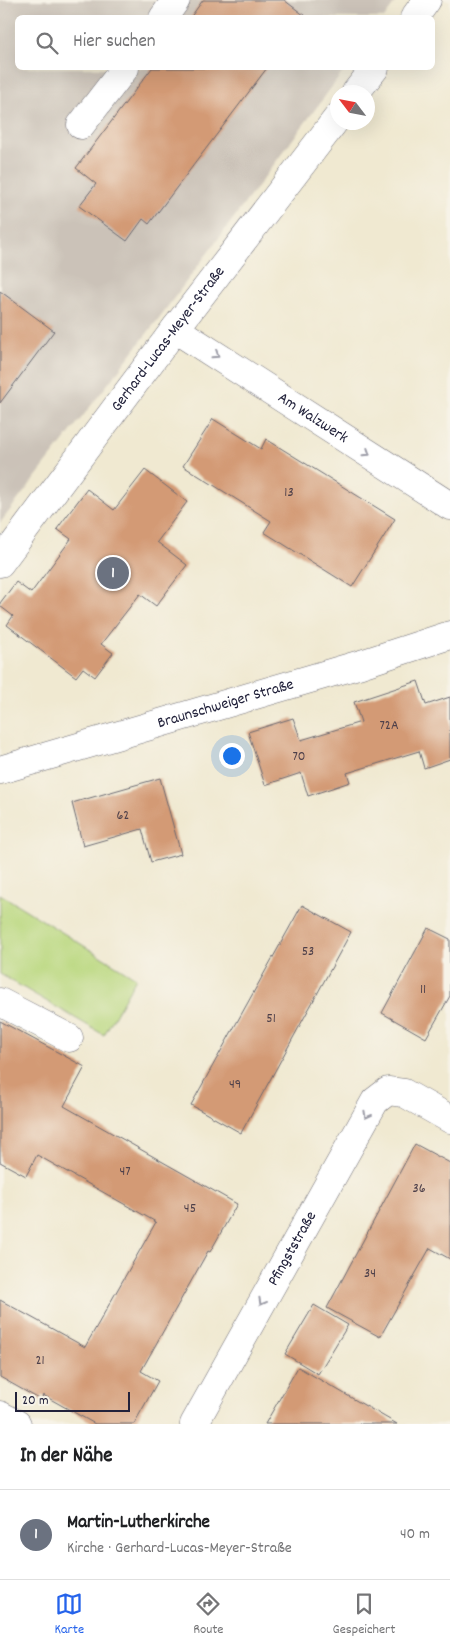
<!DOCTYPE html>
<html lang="de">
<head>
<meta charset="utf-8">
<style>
	:root { --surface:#fff; --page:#f2f2f2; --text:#202124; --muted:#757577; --line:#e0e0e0; --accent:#2563eb }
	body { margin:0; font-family:Dekko,sans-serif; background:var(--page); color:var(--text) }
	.compass { position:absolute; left:330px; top:85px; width:45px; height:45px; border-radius:50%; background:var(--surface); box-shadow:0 5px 20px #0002; rotate:302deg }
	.scale { position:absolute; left:15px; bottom:12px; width:115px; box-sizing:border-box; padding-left:5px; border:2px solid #22223b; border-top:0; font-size:14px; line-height:18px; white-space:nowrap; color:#22223b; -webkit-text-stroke:4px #f7f3e8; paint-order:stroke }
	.you { position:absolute; left:231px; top:755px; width:18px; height:18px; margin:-12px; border:4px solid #fff; border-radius:50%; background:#1a73e8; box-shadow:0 0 0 8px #1a73e833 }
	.badge { display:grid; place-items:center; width:32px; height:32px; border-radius:50%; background:var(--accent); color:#fff; font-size:16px; font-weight:700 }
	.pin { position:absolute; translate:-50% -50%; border:2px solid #fff; box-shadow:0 1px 5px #0006 }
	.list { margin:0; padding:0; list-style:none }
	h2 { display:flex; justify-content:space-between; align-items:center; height:65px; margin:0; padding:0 20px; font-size:21px }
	h2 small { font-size:16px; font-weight:400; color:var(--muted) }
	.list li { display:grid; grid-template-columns:32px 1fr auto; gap:15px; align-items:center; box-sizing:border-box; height:90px; padding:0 20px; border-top:1px solid var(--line) }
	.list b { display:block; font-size:19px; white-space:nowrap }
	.list p { margin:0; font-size:16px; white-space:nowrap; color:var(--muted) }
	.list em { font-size:16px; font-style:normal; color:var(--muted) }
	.icon { flex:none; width:28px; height:28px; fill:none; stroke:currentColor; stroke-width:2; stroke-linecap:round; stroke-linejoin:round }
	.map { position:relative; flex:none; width:450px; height:1424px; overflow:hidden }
	.search { position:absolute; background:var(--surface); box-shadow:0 5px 20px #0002; left:15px; right:15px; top:15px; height:55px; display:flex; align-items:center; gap:12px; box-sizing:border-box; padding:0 18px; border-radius:8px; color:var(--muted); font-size:19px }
	.sheet { height:155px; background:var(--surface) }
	nav { display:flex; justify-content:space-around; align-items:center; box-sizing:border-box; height:70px; border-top:1px solid var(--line); background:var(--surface); font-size:14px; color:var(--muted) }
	nav a { display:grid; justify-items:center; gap:2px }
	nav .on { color:var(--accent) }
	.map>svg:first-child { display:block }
	.industrial { fill:#cbc2b8 }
	.green { fill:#bad87f; stroke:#6e7d5d }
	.building { fill:#d39a75 }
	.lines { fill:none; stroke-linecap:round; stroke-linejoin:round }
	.minor-casing { stroke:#6a6870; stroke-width:29 }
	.minor { stroke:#fff; stroke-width:28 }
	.oneway { stroke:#9c9ca7 }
	.labels { text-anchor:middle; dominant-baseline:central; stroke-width:5; stroke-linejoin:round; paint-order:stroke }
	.number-label { font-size:14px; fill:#4e404a }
	.street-label { font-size:16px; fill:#22223b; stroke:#f7f3e8 }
</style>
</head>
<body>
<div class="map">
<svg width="450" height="1424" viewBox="0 0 450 1424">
	<rect width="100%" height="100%" fill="#f7f3e8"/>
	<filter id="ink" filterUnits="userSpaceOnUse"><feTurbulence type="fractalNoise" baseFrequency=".02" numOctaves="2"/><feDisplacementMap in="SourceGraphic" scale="10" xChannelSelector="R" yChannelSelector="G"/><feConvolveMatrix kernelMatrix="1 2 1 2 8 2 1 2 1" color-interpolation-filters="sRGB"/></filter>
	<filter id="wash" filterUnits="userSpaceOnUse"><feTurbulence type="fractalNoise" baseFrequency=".0096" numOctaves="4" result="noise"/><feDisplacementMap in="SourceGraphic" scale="20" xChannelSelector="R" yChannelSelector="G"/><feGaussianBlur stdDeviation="1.12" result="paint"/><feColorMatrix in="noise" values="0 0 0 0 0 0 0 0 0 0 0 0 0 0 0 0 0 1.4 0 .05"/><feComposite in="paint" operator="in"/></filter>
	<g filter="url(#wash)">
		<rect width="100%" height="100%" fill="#f0e9d1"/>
		<polygon class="industrial" points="0,0 397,0 384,18 18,18 18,68 346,68 159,318 0,523"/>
		<polygon class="green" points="0,894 136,978 104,1035 0,974"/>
		<g id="blocks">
			<g class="building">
				<polygon points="203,0 284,0 305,16 304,18 190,18"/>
				<polygon points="152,68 267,68 149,224 143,219 127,241 79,206 96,184 76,168"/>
				<polygon points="0,291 54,331 0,403"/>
				<polygon points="213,419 261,449 266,439 395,519 352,587 264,532 271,521 183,466"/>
				<polygon points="145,470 187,502 157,542 187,565 156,606 140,594 101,644 113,653 95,677 83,668 76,677 7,625 13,616 0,606 0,603 16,582 31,593 71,539 57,529 87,489 114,510"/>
				<polygon points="418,681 426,705 450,697 450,759 424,768 419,751 347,773 350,782 308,796 301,773 265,785 248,732 293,718 301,740 361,722 354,702"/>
				<polygon points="160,778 181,854 151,862 142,829 83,846 72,803"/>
				<polygon points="302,905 351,932 241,1133 191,1105"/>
				<polygon points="428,928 450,939 450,996 426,1038 382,1013"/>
				<polygon points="0,1021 85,1067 64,1106 237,1204 210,1252 208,1251 141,1371 158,1381 134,1424 95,1424 43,1395 41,1400 0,1377 0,1300 85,1347 156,1222 37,1155 26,1176 0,1162"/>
				<polygon points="415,1144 450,1163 450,1259 430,1248 380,1337 327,1308"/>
				<polygon points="314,1305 348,1325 318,1374 285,1354"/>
				<polygon points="298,1367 397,1424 265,1424"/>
			</g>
		</g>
	</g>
	<g filter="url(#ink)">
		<use href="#blocks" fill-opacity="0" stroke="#6a6870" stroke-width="1"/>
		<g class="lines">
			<g class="minor-casing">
				<g id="minor">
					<polyline points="163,18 176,0"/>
					<polyline points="414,18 427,0"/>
					<polyline points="356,92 375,68"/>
					<polyline points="81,125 125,68"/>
					<path id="s1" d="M175,329l275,177"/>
					<path id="s2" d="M0,563l175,-234 163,-212"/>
					<path id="s3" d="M0,770l361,-106 89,-29"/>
					<polyline points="0,1002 69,1038"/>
					<polyline points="0,1415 17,1424"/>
					<path id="s4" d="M194,1424l181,-323 13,-10 16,2 46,26"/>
				</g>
			</g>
			<use href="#minor" class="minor"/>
		</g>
		<defs><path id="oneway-chevron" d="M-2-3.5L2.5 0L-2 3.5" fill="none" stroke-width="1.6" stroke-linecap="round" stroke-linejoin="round" transform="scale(1.25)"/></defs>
		<g class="oneway">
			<use href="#oneway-chevron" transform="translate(216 355) rotate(33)"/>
			<use href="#oneway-chevron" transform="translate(367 453) rotate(33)"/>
			<use href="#oneway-chevron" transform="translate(367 1115) rotate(119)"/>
			<use href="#oneway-chevron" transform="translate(262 1302) rotate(119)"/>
		</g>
	</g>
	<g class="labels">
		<g class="number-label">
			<text x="289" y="493">13</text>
			<text x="389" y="726">72A</text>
			<text x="299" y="757">70</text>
			<text x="123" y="816">62</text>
			<text x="308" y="952">53</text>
			<text x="423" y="990">11</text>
			<text x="271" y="1019">51</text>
			<text x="235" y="1085">49</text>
			<text x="125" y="1172">47</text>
			<text x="419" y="1189">36</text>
			<text x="190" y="1209">45</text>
			<text x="370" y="1274">34</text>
			<text x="40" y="1361">21</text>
		</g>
		<g class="street-label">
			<text stroke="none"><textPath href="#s2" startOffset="280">Gerhard-Lucas-Meyer-Straße</textPath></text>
			<text stroke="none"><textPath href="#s1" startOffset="164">Am Walzwerk</textPath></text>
			<text stroke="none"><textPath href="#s3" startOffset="235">Braunschweiger Straße</textPath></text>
			<text stroke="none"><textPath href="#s4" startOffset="201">Pfingststraße</textPath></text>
		</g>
	</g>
</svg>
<svg class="compass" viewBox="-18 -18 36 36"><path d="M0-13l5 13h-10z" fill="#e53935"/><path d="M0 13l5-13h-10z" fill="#757577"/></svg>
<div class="scale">20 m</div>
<div class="you"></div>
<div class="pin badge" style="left:113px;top:573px;background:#6b7280">1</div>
<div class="search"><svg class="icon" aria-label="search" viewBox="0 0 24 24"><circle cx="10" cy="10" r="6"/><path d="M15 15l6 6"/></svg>Hier suchen</div>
</div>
<section class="sheet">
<h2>In der Nähe<small></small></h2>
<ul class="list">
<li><span class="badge" style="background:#6b7280">1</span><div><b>Martin-Lutherkirche</b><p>Kirche · Gerhard-Lucas-Meyer-Straße</p></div><em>40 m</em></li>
</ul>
</section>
<nav>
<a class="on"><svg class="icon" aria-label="map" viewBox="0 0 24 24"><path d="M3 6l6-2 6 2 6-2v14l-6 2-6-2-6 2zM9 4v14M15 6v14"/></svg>Karte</a>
<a><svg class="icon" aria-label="directions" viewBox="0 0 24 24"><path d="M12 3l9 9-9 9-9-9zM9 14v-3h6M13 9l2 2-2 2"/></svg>Route</a>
<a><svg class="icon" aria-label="saved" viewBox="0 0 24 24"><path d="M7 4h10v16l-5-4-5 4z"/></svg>Gespeichert</a>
</nav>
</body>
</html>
